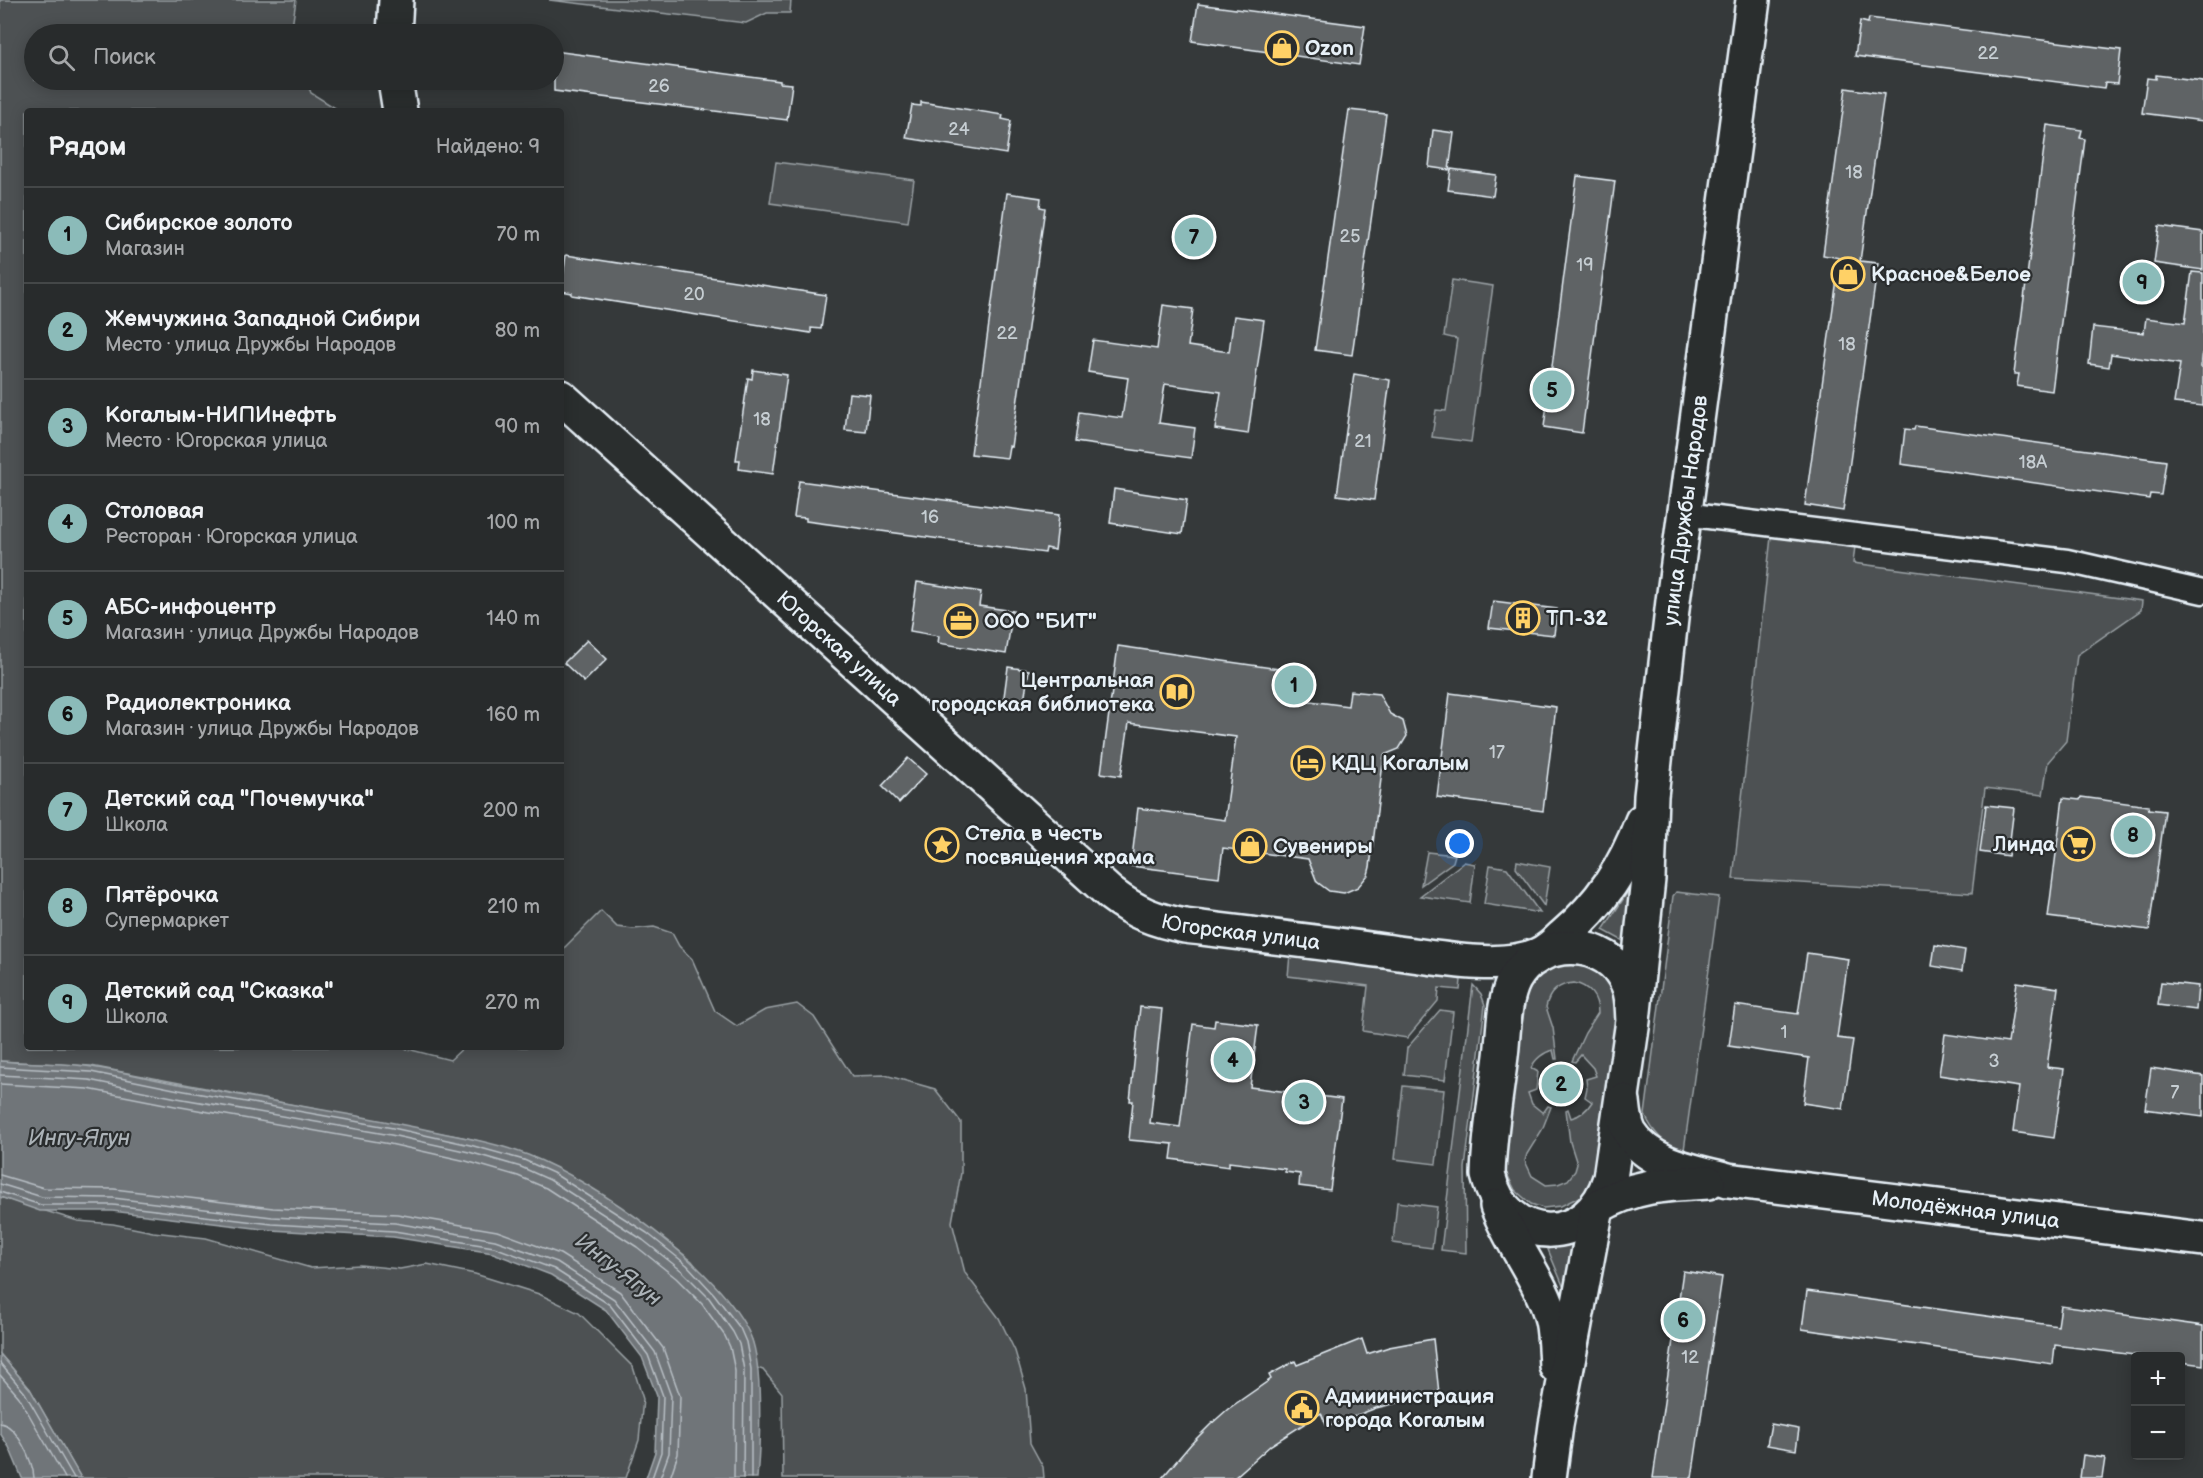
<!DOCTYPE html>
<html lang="ru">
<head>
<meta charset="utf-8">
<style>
	:root { --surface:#282b2c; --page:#343738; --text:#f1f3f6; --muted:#a5a7a9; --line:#444748; --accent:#8bbbb9 }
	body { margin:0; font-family:"Balsamiq Sans",sans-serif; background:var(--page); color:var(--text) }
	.controls { position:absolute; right:18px; bottom:18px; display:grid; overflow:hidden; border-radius:6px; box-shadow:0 3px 15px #0003 }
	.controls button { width:54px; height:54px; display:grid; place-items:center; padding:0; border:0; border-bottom:2px solid var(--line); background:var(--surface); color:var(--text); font:30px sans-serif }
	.you { position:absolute; left:1460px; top:844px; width:21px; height:21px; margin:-15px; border:4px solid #fff; border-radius:50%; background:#1a73e8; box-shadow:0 0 0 9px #1a73e833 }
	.badge { display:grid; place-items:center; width:39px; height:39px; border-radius:50%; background:var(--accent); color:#111; font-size:20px; font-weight:700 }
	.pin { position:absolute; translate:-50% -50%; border:3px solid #fff; box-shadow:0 2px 6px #0006 }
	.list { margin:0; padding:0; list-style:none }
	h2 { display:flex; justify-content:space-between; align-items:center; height:78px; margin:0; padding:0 24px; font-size:26px }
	h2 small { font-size:20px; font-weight:400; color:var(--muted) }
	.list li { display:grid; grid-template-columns:39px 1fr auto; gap:18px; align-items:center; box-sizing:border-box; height:96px; padding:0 24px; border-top:2px solid var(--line) }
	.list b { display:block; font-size:22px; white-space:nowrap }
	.list p { margin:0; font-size:20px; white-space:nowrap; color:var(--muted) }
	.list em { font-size:20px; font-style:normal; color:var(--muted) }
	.icon { flex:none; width:33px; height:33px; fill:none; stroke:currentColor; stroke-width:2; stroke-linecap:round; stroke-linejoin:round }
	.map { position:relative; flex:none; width:2203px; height:1478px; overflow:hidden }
	.search { position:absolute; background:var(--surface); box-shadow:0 3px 15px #0003; left:24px; top:24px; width:540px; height:66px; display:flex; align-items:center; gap:15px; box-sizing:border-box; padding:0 21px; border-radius:33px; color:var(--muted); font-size:22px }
	.panel { position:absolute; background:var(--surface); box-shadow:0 3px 15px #0003; left:24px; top:108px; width:540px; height:942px; border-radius:6px }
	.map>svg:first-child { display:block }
	.green { fill:#4d5152; stroke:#9aa1a5; stroke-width:1.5; fill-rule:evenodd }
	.water { fill:#707579; stroke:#a0a7ac; stroke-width:1.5 }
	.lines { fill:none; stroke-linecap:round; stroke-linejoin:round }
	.shore { stroke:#b8bfc5; stroke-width:1.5 }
	.building { fill:#5f6365; stroke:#e8f1f8; stroke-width:1.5 }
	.street-casing { stroke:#e8f1f8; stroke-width:27 }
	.secondary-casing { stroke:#e8f1f8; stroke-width:38 }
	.street { stroke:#2a2d2e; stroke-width:22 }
	.secondary { stroke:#2a2d2e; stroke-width:33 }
	.labels { text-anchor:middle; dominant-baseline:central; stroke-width:4.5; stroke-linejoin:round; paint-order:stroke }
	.number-label { font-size:18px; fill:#c6ced3 }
	.poi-label { font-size:21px; font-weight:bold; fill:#e8f1f8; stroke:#2a2d2e; text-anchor:start }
	.street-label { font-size:21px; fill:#e8f1f8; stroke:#2a2d2e }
	.water-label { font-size:22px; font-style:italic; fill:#acb3b8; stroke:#2a2d2e }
</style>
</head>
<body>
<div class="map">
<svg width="2203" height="1478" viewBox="0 0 2203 1478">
	<rect width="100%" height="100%" fill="#35393a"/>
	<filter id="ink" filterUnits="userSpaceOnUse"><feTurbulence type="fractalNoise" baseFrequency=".0167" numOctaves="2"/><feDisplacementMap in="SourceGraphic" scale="12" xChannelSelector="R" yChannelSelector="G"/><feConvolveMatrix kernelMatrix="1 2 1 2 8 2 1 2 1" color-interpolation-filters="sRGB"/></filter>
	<g filter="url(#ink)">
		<g class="green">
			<polygon points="0,0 296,0 291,34 34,34 34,80 306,80 311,93 340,111 27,111 27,1047 400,1047 450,1060 464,1047 561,1047 561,951 601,911 617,927 633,929 654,927 672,933 679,946 692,959 715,1011 737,1026 765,1010 797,1004 814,1017 852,1076 885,1075 935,1089 961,1122 961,1173 952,1222 965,1273 999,1318 1015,1351 1026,1389 1030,1443 1043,1467 1044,1478 783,1478 782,1393 763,1370 757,1368 752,1340 692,1261 651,1229 556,1168 526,1155 472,1139 91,1066 0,1061"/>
			<polygon points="549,0 791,0 790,13 767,13 746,23"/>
			<polygon points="776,162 914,180 908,222 770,203"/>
			<polygon points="1452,280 1493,286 1471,442 1432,437 1436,410 1446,411 1457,339 1444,336"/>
			<polygon points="1771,537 1855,546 1853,563 2142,601 2141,610 2077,655 2066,741 2048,762 2043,795 1985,788 1972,893 1733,879"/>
			<polygon points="1427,852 1455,855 1453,862 1421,885"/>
			<polygon points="1517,861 1550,867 1544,906 1516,868"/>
			<polygon points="1464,862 1475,864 1470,903 1420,896"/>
			<polygon points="1490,865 1507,868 1540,913 1484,904"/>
			<polygon points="1633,884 1627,943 1603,930"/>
			<path d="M1676,892l43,5 -35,253c-18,-2 -32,-19 -39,-35l28,-219z"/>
			<polygon points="1290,955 1444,975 1461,980 1460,990 1439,988 1438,1001 1407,1038 1363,1031 1368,986 1288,976"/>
			<path d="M1560,963l31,3 20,15 9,28 -22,156 -12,27 -5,4 -20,10 -18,2 -12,-4 -16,-14 -9,-18 -2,-20 22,-155c7,-18 17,-25 34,-34zM1574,983c15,3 24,14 24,30l-13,20 -13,28 3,1 6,-7 12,13 3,8 -10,3 1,9 -2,9 7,5c-5,8 -11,14 -21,16l-3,-9 -2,1 4,32 7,22 -2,7 -7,9 -10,4 -12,1 -14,-9 -7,-15 2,-7 15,-24 9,-23 -3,-1 -5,7 -11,-9 -4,-11 8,-3 2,-18 -7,-4c4,-9 13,-16 22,-18l2,9h2l-4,-31 -7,-21c3,-15 13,-23 28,-24z"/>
			<polygon points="1473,985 1481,994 1485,1005 1465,1168 1466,1253 1441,1250"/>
			<polygon points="1440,1010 1453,1012 1445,1080 1404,1075 1407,1048"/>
			<polygon points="1403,1086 1444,1090 1436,1164 1395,1159"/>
			<polygon points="0,1197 78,1221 113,1224 153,1232 206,1238 311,1268 360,1265 400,1269 427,1264 475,1274 539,1294 579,1313 633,1367 643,1399 639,1440 626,1478 81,1478 30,1389 0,1354"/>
			<polygon points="1397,1202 1437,1207 1432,1248 1393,1243"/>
			<polygon points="1574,1241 1566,1293 1547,1247"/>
		</g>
		<g class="water">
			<path d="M0,1061c31,3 62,1 92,6 29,4 58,12 87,17 48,9 96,17 144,26 42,7 83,15 124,24 27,5 55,11 81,21 67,26 195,115 223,182 12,29 9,108 6,141h-111l9,-26 2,-56 -15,-39 -36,-47 -55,-35 -58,-22 -100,-16 -122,-7 -159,-19h-72l-40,-14z"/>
			<polygon points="0,1354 30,1389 81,1478 22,1478 9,1447 0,1433"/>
		</g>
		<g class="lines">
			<g class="shore">
				<polyline points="0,1067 91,1072 179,1090 393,1128 470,1145 524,1160 553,1173 647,1233 687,1265 714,1294 740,1328 746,1342 751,1369 751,1478"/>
				<polyline points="0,1075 89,1080 177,1098 391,1135 469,1152 521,1167 550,1180 643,1240 682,1271 709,1298 733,1332 739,1344 744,1370 743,1478"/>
				<polyline points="0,1084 88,1089 175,1106 390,1144 466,1161 518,1176 546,1188 637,1247 676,1278 702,1304 725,1336 730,1347 735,1371 734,1478"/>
				<polyline points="0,1175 44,1188 114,1189 273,1208 397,1214 497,1231 560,1254 620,1292 663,1348 680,1396 678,1454 670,1478"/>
				<polyline points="0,1184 42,1197 113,1198 272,1217 395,1223 495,1240 557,1262 614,1299 655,1352 671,1396 669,1453 660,1478"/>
				<polyline points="0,1192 41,1205 113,1205 272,1224 394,1231 494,1247 554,1269 610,1305 648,1355 663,1396 661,1452 652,1478"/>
				<polyline points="0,1363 25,1393 74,1478"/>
				<polyline points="0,1375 19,1397 65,1478"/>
				<path d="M0,1423c17,2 33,39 34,55"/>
			</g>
		</g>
		<g class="building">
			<polygon points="1198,4 1365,26 1359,65 1192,41"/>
			<polygon points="1869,18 2121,50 2117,84 2105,83 2104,88 1855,56 1860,21 1868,23"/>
			<polygon points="554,51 780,81 780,83 792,84 787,120 554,91"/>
			<polygon points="2156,75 2203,81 2203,121 2142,113 2147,78 2156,79"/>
			<polygon points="1846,88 1884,94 1860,261 1878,263 1843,511 1805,505 1840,258 1823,255"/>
			<polygon points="921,102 1003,115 1002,119 1011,121 1006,154 906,138 912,105 921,106"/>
			<polygon points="1349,110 1386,114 1352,355 1315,350"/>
			<polygon points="2047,125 2082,130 2080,138 2085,139 2052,391 2017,386 2019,374 2014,374"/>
			<polygon points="1433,130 1454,133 1449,170 1429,167"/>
			<polygon points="1451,169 1496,175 1493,196 1448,190"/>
			<polygon points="1577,176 1615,181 1582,433 1544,427"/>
			<polygon points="1007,193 1041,198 1040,207 1045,208 1011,447 1009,446 1007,458 971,454"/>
			<polygon points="2159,226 2203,232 2203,270 2154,263"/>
			<polygon points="566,255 826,295 821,329 811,328 811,333 572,295 572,293 561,291"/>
			<polygon points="2192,272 2203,273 2203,351 2201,367 2203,367 2203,406 2174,403 2180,364 2111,354 2109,367 2089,364 2093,327 2144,333 2146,318 2185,323"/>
			<polygon points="1163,305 1193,309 1188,346 1229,352 1234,316 1264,320 1248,434 1215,429 1221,392 1165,384 1159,423 1195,428 1191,458 1075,442 1079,412 1122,418 1128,378 1088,372 1093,340 1157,349"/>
			<polygon points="753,370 787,375 773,474 739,469 740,460 736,460 748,378 752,379"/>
			<polygon points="1354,374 1390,380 1374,500 1337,495"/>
			<polygon points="849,393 870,395 866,432 845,430"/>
			<polygon points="1915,426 2166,461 2161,495 2150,494 2149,499 1901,464 1905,429 1914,430"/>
			<polygon points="799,481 1059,515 1055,550 1046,548 1045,553 806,521 806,518 794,517"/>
			<polygon points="1114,489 1187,500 1182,534 1110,523"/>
			<polygon points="917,582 981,592 979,606 1013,611 1006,654 938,643 939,636 910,631"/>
			<polygon points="1493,601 1557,609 1554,635 1489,628"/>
			<polygon points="587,640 607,659 584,682 564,663"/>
			<polygon points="1118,646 1314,674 1310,701 1348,706 1350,691 1379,694 1390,714 1403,721 1407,736 1399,749 1384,755 1370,867 1368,875 1358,887 1344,893 1329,891 1317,882 1308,859 1223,848 1219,877 1131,866 1138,808 1225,820 1236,737 1129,723 1121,776 1101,773"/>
			<polygon points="1008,667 1029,670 1023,707 1003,704"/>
			<polygon points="1450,693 1556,707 1543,811 1437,797"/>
			<polygon points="908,758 926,774 899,803 882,786"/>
			<polygon points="2081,797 2149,806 2148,809 2165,811 2149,930 2048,917 2063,798 2080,800"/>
			<polygon points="1986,805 2014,808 2008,856 1980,852"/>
			<polygon points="1935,945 1965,950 1962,971 1932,966"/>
			<polygon points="1807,953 1848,959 1837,1038 1853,1040 1843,1109 1803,1103 1809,1058 1729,1046 1735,1005 1798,1014"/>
			<polygon points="2017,982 2058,988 2047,1067 2064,1069 2054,1138 2013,1132 2019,1087 1939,1075 1945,1034 2008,1043"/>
			<polygon points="2161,982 2198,986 2196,1010 2158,1005"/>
			<polygon points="1140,1007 1162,1009 1150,1123 1180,1127 1193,1024 1214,1027 1215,1020 1258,1025 1250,1087 1342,1099 1330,1190 1299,1186 1300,1174 1285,1172 1285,1169 1229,1162 1229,1167 1171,1159 1173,1144 1129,1140 1133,1101 1130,1101"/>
			<polygon points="2151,1068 2203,1076 2203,1117 2145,1109"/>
			<polygon points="1683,1271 1722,1277 1692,1478 1653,1478"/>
			<polygon points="1807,1291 2058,1326 2061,1306 2203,1326 2203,1365 2181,1362 2181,1356 2143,1356 2055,1345 2053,1364 1802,1329"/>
			<polygon points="1362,1339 1367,1354 1389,1347 1433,1339 1439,1393 1376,1408 1327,1427 1321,1413 1271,1445 1234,1478 1162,1478 1191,1444 1210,1425 1228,1409 1271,1379 1269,1375 1295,1361 1297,1365"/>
			<polygon points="1771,1424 1799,1429 1796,1450 1767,1445"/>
			<polygon points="2083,1455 2105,1458 2102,1478 2080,1478"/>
		</g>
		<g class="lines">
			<g class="street-casing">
				<polyline id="street" points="1684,514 2067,561 2203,592"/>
			</g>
			<g class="secondary-casing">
				<g id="secondary">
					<polyline points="394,34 396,0"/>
					<polyline points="395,80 400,111"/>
					<path id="s1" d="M561,397l550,497c25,19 43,26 74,32 66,8 133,16 199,25 42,5 115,21 154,4 9,-4 18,-12 25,-19 38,-32 62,-69 79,-115"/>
					<path id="s2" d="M1633,1021c-1,-12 0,-25 -5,-36 -19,-49 -90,-49 -114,-5 -11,22 -10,52 -13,76 -5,40 -12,79 -13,119 18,72 101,74 122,3l23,-157 15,-142 3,-83 22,-195 80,-601"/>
					<path id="s3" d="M1623,1101c1,10 2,23 7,32 19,32 65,38 98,47l475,59"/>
					<path d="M1497,1206c14,38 46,77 55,114 3,14 3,31 4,46"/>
					<path d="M1549,1478l7,-53 41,-218c37,-22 69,-23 111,-25"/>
				</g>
			</g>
			<use href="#street" class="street"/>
			<use href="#secondary" class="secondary"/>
		</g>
	</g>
	<defs>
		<g id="shop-ring" transform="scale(1.725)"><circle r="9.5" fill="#2a2d2e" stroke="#ffd166" stroke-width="1.5"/><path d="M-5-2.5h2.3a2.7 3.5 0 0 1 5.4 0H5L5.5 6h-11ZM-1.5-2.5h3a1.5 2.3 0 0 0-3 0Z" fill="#ffd166"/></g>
		<g id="building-ring" transform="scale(1.725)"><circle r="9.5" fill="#2a2d2e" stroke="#ffd166" stroke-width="1.5"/><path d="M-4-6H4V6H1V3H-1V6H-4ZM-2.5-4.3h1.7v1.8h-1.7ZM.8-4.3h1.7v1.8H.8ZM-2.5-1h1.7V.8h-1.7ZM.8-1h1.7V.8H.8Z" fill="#ffd166"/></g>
		<g id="office-ring" transform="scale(1.725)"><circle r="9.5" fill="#2a2d2e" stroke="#ffd166" stroke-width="1.5"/><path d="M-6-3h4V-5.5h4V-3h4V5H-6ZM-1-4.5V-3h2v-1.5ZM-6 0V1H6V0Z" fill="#ffd166"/></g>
		<g id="library-ring" transform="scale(1.725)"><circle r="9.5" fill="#2a2d2e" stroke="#ffd166" stroke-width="1.5"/><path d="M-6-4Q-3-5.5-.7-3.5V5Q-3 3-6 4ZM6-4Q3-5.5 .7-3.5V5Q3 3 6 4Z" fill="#ffd166"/></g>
		<g id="hotel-ring" transform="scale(1.725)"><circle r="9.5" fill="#2a2d2e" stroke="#ffd166" stroke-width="1.5"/><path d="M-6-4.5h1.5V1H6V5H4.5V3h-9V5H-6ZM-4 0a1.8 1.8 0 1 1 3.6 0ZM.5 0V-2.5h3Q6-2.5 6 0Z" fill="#ffd166"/></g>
		<g id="supermarket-ring" transform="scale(1.725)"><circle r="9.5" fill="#2a2d2e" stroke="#ffd166" stroke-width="1.5"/><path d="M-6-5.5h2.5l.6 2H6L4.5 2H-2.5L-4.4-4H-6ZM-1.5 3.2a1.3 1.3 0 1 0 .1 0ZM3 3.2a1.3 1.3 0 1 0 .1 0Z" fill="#ffd166"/></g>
		<g id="sight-ring" transform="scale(1.725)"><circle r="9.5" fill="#2a2d2e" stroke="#ffd166" stroke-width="1.5"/><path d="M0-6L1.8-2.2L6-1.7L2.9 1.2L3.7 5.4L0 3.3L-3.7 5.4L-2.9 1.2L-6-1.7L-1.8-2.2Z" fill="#ffd166"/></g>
		<g id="civic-ring" transform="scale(1.725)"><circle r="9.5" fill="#2a2d2e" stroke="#ffd166" stroke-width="1.5"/><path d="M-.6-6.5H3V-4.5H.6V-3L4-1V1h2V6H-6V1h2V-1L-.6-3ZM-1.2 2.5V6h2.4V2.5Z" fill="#ffd166"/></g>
	</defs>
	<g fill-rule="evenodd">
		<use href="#shop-ring" x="1282" y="48"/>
		<use href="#shop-ring" x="1848" y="274"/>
		<use href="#building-ring" x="1523" y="618"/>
		<use href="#office-ring" x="961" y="621"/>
		<use href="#library-ring" x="1177" y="692"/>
		<use href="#hotel-ring" x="1308" y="763"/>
		<use href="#supermarket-ring" x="2078" y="844"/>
		<use href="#sight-ring" x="942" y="845"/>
		<use href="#shop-ring" x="1250" y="846"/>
		<use href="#civic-ring" x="1302" y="1408"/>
	</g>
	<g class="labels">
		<g class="number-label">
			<text x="1988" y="53">22</text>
			<text x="659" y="86">26</text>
			<text x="959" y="129">24</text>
			<text x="1854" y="172">18</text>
			<text x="1350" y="236">25</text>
			<text x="1585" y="265">19</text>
			<text x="694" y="294">20</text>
			<text x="1007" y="333">22</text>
			<text x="1847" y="344">18</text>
			<text x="762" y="419">18</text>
			<text x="1363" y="441">21</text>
			<text x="2033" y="462">18А</text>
			<text x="930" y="517">16</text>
			<text x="1497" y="752">17</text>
			<text x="1784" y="1032">1</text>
			<text x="1994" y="1061">3</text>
			<text x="2175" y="1092">7</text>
			<text x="1690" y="1357">12</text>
		</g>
		<g class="poi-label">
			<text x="1305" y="48">Ozon</text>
			<text x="1871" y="274">Красное&amp;Белое</text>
			<text x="1546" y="618">ТП-32</text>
			<text x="984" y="621">ООО "БИТ"</text>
			<text x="1154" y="680" text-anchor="end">Центральная<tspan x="1154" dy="24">городская библиотека</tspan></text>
			<text x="1331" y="763">КДЦ Когалым</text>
			<text x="965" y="833">Стела в честь<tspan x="965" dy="24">посвящения храма</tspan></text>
			<text x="2055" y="844" text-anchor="end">Линда</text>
			<text x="1273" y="846">Сувениры</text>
			<text x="1325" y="1396">Адмиинистрация<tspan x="1325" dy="24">города Когалым</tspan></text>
		</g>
		<g class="street-label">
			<text stroke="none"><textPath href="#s2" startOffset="1222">улица Дружбы Народов</textPath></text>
			<text stroke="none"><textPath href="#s1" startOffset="375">Югорская улица</textPath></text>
			<text stroke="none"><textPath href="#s1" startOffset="879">Югорская улица</textPath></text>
			<text stroke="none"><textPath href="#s3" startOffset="384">Молодёжная улица</textPath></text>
		</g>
		<g class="water-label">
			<text x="79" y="1138">Ингу-Ягун</text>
			<text transform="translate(618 1270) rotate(38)">Ингу-Ягун</text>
		</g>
	</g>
</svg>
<div class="controls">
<button>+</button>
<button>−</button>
</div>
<div class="you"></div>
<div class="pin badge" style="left:1294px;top:685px">1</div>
<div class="pin badge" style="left:1561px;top:1084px">2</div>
<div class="pin badge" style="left:1304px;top:1102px">3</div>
<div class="pin badge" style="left:1233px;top:1060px">4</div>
<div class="pin badge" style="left:1552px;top:390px">5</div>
<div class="pin badge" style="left:1683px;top:1320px">6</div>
<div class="pin badge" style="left:1194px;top:237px">7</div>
<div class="pin badge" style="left:2133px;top:835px">8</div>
<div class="pin badge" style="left:2142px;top:282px">9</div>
<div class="search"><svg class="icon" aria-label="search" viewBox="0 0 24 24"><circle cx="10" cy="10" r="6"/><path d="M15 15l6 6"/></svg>Поиск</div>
<section class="panel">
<h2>Рядом<small>Найдено: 9</small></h2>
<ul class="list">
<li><span class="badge">1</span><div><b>Сибирское золото</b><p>Магазин</p></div><em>70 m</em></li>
<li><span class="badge">2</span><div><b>Жемчужина Западной Сибири</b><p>Место · улица Дружбы Народов</p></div><em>80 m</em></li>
<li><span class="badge">3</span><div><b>Когалым-НИПИнефть</b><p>Место · Югорская улица</p></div><em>90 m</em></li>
<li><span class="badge">4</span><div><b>Столовая</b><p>Ресторан · Югорская улица</p></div><em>100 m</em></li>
<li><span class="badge">5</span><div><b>АБС-инфоцентр</b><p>Магазин · улица Дружбы Народов</p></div><em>140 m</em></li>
<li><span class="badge">6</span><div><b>Радиолектроника</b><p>Магазин · улица Дружбы Народов</p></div><em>160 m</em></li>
<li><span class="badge">7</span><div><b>Детский сад &quot;Почемучка&quot;</b><p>Школа</p></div><em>200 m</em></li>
<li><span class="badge">8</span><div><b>Пятёрочка</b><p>Супермаркет</p></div><em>210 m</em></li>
<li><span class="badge">9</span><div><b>Детский сад &quot;Сказка&quot;</b><p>Школа</p></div><em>270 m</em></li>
</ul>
</section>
</div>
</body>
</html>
